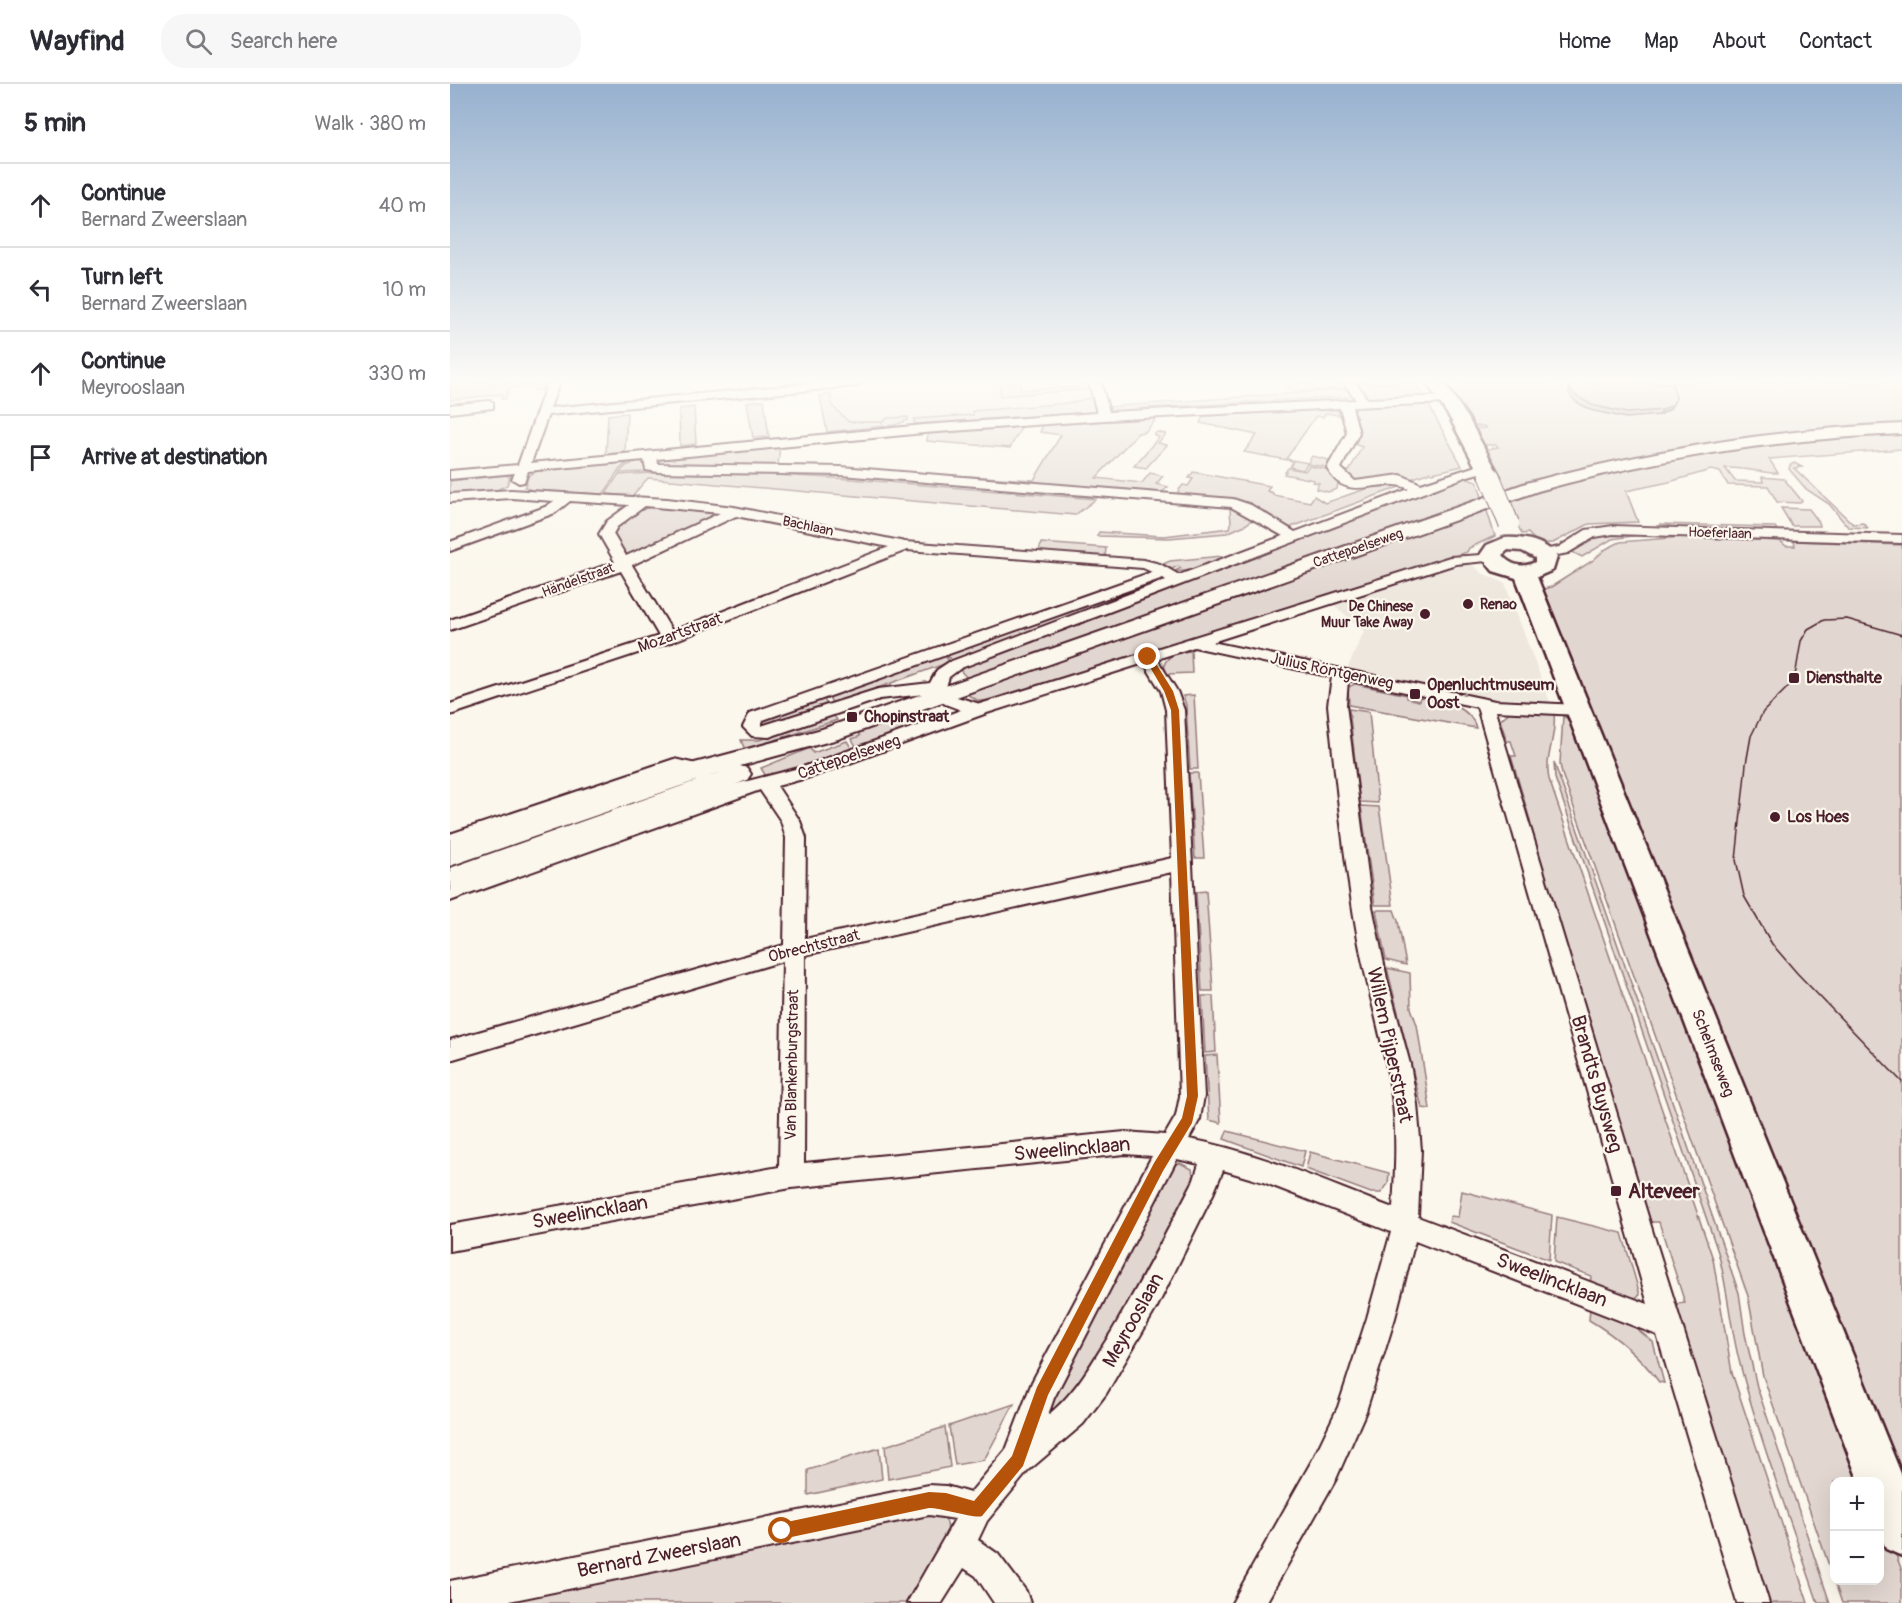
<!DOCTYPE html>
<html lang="en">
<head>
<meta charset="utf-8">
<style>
	:root { --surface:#fff; --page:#f7f7f7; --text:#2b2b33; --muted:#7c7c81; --line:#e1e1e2 }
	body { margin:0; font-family:Pangolin,sans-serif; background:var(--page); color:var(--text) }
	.controls { position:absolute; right:18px; bottom:18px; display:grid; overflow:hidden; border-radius:12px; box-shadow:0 6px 24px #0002 }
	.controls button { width:54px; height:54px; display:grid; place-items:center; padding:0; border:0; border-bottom:2px solid var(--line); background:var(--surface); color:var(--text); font:30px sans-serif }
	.stop { position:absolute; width:18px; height:18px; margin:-14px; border:4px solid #b45309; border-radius:50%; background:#fff }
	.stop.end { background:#b45309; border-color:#fff; box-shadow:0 2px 6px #0008 }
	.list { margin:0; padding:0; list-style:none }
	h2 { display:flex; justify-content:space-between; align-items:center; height:78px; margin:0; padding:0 24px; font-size:26px }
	h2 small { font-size:20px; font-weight:400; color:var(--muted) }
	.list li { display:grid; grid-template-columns:39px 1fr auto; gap:18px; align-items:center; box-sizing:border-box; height:84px; padding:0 24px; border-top:2px solid var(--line) }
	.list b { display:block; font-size:22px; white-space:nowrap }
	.list p { margin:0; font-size:20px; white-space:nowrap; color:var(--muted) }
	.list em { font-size:20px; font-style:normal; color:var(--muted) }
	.icon { flex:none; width:33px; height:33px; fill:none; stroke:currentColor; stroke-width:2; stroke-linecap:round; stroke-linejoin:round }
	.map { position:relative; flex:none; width:1452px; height:1519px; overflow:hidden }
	header { display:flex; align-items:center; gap:36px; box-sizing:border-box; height:84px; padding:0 30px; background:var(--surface); border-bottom:2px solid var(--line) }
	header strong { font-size:28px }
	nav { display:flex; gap:33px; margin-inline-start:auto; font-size:21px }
	.search { width:420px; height:54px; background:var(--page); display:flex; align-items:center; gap:15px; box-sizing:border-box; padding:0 21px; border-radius:24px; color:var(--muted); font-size:22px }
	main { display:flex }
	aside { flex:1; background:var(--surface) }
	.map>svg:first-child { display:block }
	.built { fill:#eee7de }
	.green { fill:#e2d7d0; stroke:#967b7e; stroke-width:1.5 }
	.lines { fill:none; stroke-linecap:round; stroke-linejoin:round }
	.minor-casing { stroke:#4a1f2b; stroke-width:4 }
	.tertiary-casing { stroke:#4a1f2b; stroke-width:4 }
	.secondary-casing { stroke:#4a1f2b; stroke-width:5 }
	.minor { fill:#fbf7ec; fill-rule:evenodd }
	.tertiary { fill:#fbf7ec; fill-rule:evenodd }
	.secondary { fill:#fbf7ec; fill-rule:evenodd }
	.tram { stroke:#4a1f2b; stroke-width:1.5 }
	.secondary-bridge-casing { stroke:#4a1f2b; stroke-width:22; stroke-linecap:butt }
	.secondary-bridge { stroke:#fbf7ec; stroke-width:20 }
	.wall { fill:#b2a7a2; stroke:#4a1f2b; stroke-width:1.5 }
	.shaded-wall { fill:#918884; stroke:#4a1f2b; stroke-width:1.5 }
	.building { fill:#cfc2bc; stroke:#4a1f2b; stroke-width:1.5 }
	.route { fill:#b45309 }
	.poi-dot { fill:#4a1f2b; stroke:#fbf7ec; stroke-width:2 }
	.labels { text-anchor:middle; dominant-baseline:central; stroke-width:4.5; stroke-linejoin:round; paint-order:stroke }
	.far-street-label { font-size:14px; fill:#4a1f2b; stroke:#fbf7ec }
	.far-poi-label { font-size:14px; font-weight:bold; fill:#4a1f2b; stroke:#fbf7ec; text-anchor:start }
	.street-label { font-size:16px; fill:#4a1f2b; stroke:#fbf7ec }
	.poi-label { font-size:16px; font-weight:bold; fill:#4a1f2b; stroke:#fbf7ec; text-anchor:start }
	.near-street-label { font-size:20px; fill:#4a1f2b; stroke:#fbf7ec }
	.near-poi-label { font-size:20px; font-weight:bold; fill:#4a1f2b; stroke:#fbf7ec; text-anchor:start }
</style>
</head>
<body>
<header>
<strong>Wayfind</strong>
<div class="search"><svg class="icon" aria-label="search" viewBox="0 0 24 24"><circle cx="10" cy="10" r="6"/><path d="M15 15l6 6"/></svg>Search here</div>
<nav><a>Home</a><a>Map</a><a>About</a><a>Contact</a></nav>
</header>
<main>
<aside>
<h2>5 min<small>Walk · 380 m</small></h2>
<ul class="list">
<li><svg class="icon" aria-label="ahead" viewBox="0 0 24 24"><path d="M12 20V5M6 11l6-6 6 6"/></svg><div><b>Continue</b><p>Bernard Zweerslaan</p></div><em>40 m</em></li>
<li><svg class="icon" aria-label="left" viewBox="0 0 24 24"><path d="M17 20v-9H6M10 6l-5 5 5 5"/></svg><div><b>Turn left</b><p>Bernard Zweerslaan</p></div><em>10 m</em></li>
<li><svg class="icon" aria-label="ahead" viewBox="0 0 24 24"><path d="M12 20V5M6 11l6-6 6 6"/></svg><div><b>Continue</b><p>Meyrooslaan</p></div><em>330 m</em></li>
<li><svg class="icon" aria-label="arrive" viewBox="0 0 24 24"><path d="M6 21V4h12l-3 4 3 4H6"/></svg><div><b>Arrive at destination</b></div></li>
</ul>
</aside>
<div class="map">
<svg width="1452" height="1519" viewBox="0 0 1452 1519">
	<rect width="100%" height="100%" fill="#fbf7ec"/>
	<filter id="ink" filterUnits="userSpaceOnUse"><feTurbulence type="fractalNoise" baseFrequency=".0167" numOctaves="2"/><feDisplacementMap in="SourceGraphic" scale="12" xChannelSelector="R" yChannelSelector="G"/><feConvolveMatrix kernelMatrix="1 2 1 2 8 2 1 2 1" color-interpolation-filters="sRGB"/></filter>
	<g filter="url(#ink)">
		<g class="built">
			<polygon points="476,299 636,299 643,325 638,329 378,347 371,312 417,308 417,301"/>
			<polygon points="1014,479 1020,479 1032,489 1055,499 1100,618 1053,618 897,585 914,547 883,520"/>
		</g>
		<g class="green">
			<polygon points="0,299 98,299 96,305 84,306 85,301 59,304 55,315 51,315 52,310 0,316"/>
			<polygon points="550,299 569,299 571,306 629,303 629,299 640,299 642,305 550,312"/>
			<polygon points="853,299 898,299 901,304 843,308 837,301"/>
			<polygon points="903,299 966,299 972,312 915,316"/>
			<path d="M990,299h462v44c-59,4 -119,6 -177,14 -76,11 -149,31 -222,51l-20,-42 15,-3 -2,-2h-14l-11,-16 15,-1 -2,-2h-15z"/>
			<polygon points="902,305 909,316 900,316 897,313 692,324 691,327 662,328 656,323"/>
			<polygon points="381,311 382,322 399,338 432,338 438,334 458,333 458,336 445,341 377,348 370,312"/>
			<polygon points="643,313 645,328 466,340 464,338 464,335 523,331 523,327 620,319"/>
			<polygon points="314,316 319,353 303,354 297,318"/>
			<polygon points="978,320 1012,382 983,389 980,388 961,395 954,392 904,398 891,386 899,387 912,363 904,360 909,347 904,324"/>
			<polygon points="244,323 246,360 230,362 229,325"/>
			<polygon points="882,325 888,326 889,331 876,329 873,333 866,332 836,375 858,379 862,372 879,376 877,383 857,380 853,386 840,383 843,377 794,368 807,351 750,339 753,332"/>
			<polygon points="177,329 175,368 156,370 158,331"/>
			<polygon points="707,334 695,348 688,349 646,394 692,399 700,389 713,392 706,400 718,403 710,410 418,386 584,396 611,351 590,348 593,341"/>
			<polygon points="572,342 560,364 477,357 478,349"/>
			<path d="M1452,347v18l-133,10 9,14c-19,0 -33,-6 -53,-5l10,13 28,1 -1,-5 22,2 18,22 -2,2 -23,-1 -9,-16 -40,-1 -8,-13 -9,-2 -42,12 -43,9 12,31 -49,2 -36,19c-11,1 -18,-1 -25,-10l-6,1 -16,-33 31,-11 160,-39z"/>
			<polygon points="707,348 716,350 708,359 717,361 696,384 684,382 709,353 704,351"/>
			<polygon points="330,360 328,382 206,381 205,376"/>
			<path d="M188,377l5,1 6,8 170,2 285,23 -15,2c-156,-13 -314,-32 -470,-24l7,-7z"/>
			<path d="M179,378c-17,10 -13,18 -26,32l-72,-4 -6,-3 4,-12 10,-5z"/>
			<polygon points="1344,379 1352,383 1344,384 1403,440 1413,439 1418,444 1398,443 1379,420 1356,405 1339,385 1340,381"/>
			<polygon points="859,382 876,385 888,399 887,405 878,408 866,405 869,399 863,398 864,396 834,390 838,384 855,387"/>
			<path d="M743,388l77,14 -3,5 6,2v2l37,7 4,-6 11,7c19,-6 59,-24 77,-17l-113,42 -46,-24 -64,-9 -1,-4 5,-6 5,1 5,-7 -4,-1z"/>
			<polygon points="203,389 324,391 400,395 646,415 625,431 198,394 182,412 156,410 168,391"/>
			<polygon points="56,391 60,393 57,401 47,406 0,409 0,397"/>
			<polygon points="1013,393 1027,397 1033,416 517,594 509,585"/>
			<path d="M781,421l24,13 -10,7 -18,8 -58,5 -72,-2 2,-4 65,4 66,-8c3,-8 -2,-14 1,-23z"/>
			<path d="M208,422l58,6 3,2 -88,40 -8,-1 -10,-18c6,-18 28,-27 45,-29z"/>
			<polygon points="1036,424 1045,452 1019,464 1017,468 545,616 529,617 518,611 518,608"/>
			<polygon points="1331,424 1359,425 1369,438 1370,442 1342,442"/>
			<polygon points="1209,440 1325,443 1329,448 1227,444"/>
			<polygon points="1162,449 1197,450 1162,455 1132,473 1122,468 1145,453"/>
			<polygon points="1233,453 1330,457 1336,462 1345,462 1344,457 1452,461 1452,1414 1090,506 1101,503 1142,477 1156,465 1170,458"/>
			<polygon points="591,459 656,464 655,473 589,468"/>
			<polygon points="772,472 773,475 740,487 725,487 731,484 728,482 722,485 713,480 720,477"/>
			<polygon points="713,494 713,497 503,577 496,571"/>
			<path d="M741,567l1,22 -25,1 -3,-9c4,-11 16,-13 27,-14z"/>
			<polygon points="494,571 500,578 383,620 378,612"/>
			<path d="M905,600l52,11v3l12,3 1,-4c19,4 50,7 56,31l-127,-23 -1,-18z"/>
			<polygon points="744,611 748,685 740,685 736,621 733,612"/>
			<polygon points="373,614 378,622 314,642 312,640 314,635"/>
			<polygon points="899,625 919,628 928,719 910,718"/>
			<polygon points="468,626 479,627 484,632 478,638 407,664 402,655 410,652 408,648"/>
			<path d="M1061,627h22l21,3c3,22 -10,43 -5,65l164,480 19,114 76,230h-42l-91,-299 10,-1 -26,-81h-10l-125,-402h6l-19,-64h5l-5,-15h-4l-7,-21z"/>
			<polygon points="383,630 387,636 295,666 291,656 309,656"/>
			<polygon points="1113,632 1124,638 1418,1397 1384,1398 1384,1496 1430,1496 1430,1429 1452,1487 1452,1519 1392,1519 1313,1292 1298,1212 1112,690 1110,680"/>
			<polygon points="397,657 402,665 317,694 311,684 360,664 363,669"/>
			<path d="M1104,678l185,531 6,41 12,53 73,216h-12c-26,-79 -57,-158 -78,-239 -10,-37 -12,-75 -22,-112l-163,-474z"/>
			<polygon points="739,689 748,689 754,774 745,774"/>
			<polygon points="911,722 929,723 943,821 925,821"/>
			<polygon points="756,807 763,907 752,907 746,808"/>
			<polygon points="926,826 944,826 948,837 956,881 936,876"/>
			<polygon points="937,884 960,889 961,924 967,941 980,1025 972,1024"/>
			<polygon points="752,912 763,912 766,968 755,969"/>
			<polygon points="767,971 771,1039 759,1036 755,972"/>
			<polygon points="777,1047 855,1067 851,1083 774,1055"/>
			<polygon points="860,1068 939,1089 938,1100 931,1109 921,1109 856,1085"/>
			<polygon points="730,1079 742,1085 744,1098 656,1264 610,1326 602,1326 600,1320 723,1081"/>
			<polygon points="1012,1107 1102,1131 1099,1176 999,1138 1001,1132 1008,1133"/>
			<polygon points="1107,1133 1172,1149 1190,1211 1183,1215 1140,1200 1141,1192 1104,1178"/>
			<path d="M1140,1223l41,17 22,18 11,41 -5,-1c-19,-26 -43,-46 -70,-62z"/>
			<polygon points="564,1320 534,1376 505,1381 499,1342"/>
			<polygon points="495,1343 500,1383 438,1395 435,1362"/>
			<polygon points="429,1364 432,1395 358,1411 358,1386"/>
			<path d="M479,1428l17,8c10,28 -24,61 -40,83h-427z"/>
		</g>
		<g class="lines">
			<g class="minor-casing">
				<g id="minor">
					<path d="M97,299h12l-9,25 266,-25h46l-6,3 -308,29 -17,48 393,-38 173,-12 -8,-30h12l8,29 247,-12 -12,-17h12l11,16 83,-3v6l-4,1 -94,4 7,26 -18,35 14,13 46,-6 20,9 64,-21 5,1 1,3 -1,3 -22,6 -507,192 -12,9 -3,10 11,10 23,7 470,-147 47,-3 2,3 -2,3 -41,4 -244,78 283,59 83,4 6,1 3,4 -3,4 -6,1 -83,-4 158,522 116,370h-32l-80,-268 -242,-94 -20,77 -29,93 -30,68 -70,124h-34l82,-146 24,-50 29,-89 24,-86 -128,-50 -40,-12 -9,22 -57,115 -51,87 -23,30 -55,47 -41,50 -9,19 20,14 28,37 4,12h-36l-18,-27 -12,-8 -22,35h-35l48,-84 -26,-4 -429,88h-50v-22l479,-96 17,1 24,7 36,-43 26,-68 120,-226 -27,-2 -334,34 -341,63v-26l329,-58 4,-206 -333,99v-20l334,-95 2,-107 -5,-17 -21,-31 -310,111v-16l286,-101 67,-17 158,-57 -16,-6 -12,-11 -53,6 -111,38 -17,-1 -9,-9 7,-14 402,-141 -9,-4 -236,-18 -233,91 -224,74v-11l209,-68 -38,-65 -171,59v-10l165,-58 -16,-28 8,-13 22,-16 -59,-4 -15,12 -105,38v-9l95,-35 9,-6 -43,-3 -61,4v-8l61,-4 156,9 67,8 171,35 239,18 16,4 19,11 104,-39 -52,-29 -390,-32 -183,-3 -12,-2 -2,-10 -116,11 -4,11 -5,1 -7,-4 3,-6 -65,6v-8l68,-6zM890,324l7,25 -20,35c20,39 54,6 82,21l-114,43 -44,-27 -18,-6 -392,-32 -183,-3 -1,-5 267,-26 180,-13zM195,422l75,7 -94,43 -13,-22 4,-7zM286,432l153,31 -217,84 -40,-66zM713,494l3,2 -217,82 -12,8 -7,13 -52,6 -117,37 2,-6zM744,563l138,30 -4,28c8,78 16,157 30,234 10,55 28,109 35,165 4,35 2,69 0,104 -67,-25 -134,-56 -204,-69l11,-20 4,-23 -20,-386 -7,-19 -20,-32zM694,579l17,28 5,19 6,148 -367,81 1,-101 -6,-17 -23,-35 37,-10 173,-63zM898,596l129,27 171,597 -230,-87 3,-67 -4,-46 -7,-40 -23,-85 -15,-73 -26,-201zM722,788l8,224 -4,20 -11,19 -40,-3 -321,31 1,-208zM727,1075l22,5 -5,16c-27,51 -53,102 -82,151 -19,30 -36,62 -64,84l6,-17z"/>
					<polygon points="39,317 43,318 43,324 0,329 0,321"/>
					<polygon points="1163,442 1452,451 1452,459 1163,450 1145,453 1118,469 1093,474 1086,470 1088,467 1109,463 1136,446"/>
					<polygon points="224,675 255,682 262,694 259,698 247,698 242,691 225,687 0,764 0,750"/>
				</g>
			</g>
			<g class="tertiary-casing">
				<path id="tertiary" d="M1452,340v10c-124,5 -244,24 -364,57l-700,248 -98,27 7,2 4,6 -4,6 -57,23 -240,85v-20l274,-97 -274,95v-19l241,-83 131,-35 704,-246c124,-33 248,-54 376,-59z"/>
			</g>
			<g class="secondary-casing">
				<g id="secondary">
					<polygon points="977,299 994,299 1018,334 1050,393 1047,397 1033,397 1000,334"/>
					<path d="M1054,454c19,-1 41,2 53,19l-4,13 -16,7 365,899v80l-16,-7 -6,-15v-52h-21l-343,-904 -23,-7 -13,-16 7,-10zM1058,466l14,1 13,7v4c-12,7 -25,3 -33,-7z"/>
				</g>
			</g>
			<use href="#minor" class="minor"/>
			<use href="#tertiary" class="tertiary"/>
			<use href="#secondary" class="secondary"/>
			<polyline class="tram" points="1452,551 1397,535 1374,536 1358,545 1351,557 1346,587 1341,600 1313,628 1301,652 1296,680 1286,776 1294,812 1322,860 1347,889 1452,998"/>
			<g class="secondary-bridge-casing">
				<polyline id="secondary-bridge" points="1040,393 1059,440"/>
			</g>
			<use href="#secondary-bridge" class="secondary-bridge"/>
		</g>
		<polygon class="wall" points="1119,299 1222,299 1226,314 1220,325 1210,331 1176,334 1140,326 1125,317 1119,310"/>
		<polygon class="shaded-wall" points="1226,314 1220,325 1210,331 1212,326"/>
		<polygon class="building" points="1120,299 1222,299 1226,314 1222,321 1212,326 1177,329 1142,321 1126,312 1120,305"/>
	</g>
	<linearGradient id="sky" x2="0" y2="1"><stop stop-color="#97b1cf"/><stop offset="0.58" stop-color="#fdfbf6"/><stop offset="1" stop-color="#fdfbf6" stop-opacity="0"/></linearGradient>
	<rect width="1452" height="512" fill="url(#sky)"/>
	<path class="route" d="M698,570l4,3 21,34 6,19 19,386 -6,27 -29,48 -115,224 -25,71 -41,50c-7,3 -40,-8 -53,-8l-147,31 -5,-2 -2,-6 2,-5 5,-3 147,-31 17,1 28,8 38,-45 25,-69 117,-224 28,-45 5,-22 -16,-386 -7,-19 -20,-34z"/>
	<g class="poi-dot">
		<circle cx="1018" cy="520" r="6"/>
		<circle cx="975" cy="530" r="6"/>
		<rect x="1338" y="588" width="12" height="12" rx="3"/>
		<rect x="959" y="604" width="12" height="12" rx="3"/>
		<rect x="396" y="627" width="12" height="12" rx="3"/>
		<circle cx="1325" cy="733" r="6"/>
		<rect x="1160" y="1101" width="12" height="12" rx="3"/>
	</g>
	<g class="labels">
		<g class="far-street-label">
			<text transform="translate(358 442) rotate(12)">Bachlaan</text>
			<text transform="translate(1270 449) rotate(2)">Hoeferlaan</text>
			<text transform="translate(908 464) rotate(-19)">Cattepoelseweg</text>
			<text transform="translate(128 496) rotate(-20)">Händelstraat</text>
		</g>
		<g class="far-poi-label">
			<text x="1030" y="520">Renao</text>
			<text x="963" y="522" text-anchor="end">De Chinese<tspan x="963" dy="16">Muur Take Away</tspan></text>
		</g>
		<g class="street-label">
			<text transform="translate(230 549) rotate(-20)">Mozartstraat</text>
			<text transform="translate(882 587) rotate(12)">Julius Röntgenweg</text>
			<text transform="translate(399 673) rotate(-19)">Cattepoelseweg</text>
			<text transform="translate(364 862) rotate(-14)">Obrechtstraat</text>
			<text transform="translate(1263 969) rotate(69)">Schelmseweg</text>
			<text transform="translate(342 981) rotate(-89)">Van Blankenburgstraat</text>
		</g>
		<g class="poi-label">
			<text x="1356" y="594">Diensthalte</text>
			<text x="977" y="601">Openluchtmuseum<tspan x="977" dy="18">Oost</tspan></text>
			<text x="414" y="633">Chopinstraat</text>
			<text x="1337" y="733">Los Hoes</text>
		</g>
		<g class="near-street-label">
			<text transform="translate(940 961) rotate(78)">Willem Pijperstraat</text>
			<text transform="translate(1147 1000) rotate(74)">Brandts Buysweg</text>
			<text transform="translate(622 1065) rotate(-5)">Sweelincklaan</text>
			<text transform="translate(140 1128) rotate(-10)">Sweelincklaan</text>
			<text transform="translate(1102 1196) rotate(21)">Sweelincklaan</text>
			<text transform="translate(683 1236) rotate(-61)">Meyrooslaan</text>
			<text transform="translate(209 1471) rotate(-11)">Bernard Zweerslaan</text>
		</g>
		<g class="near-poi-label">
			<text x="1178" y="1107">Alteveer</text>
		</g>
	</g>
</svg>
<div class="controls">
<button>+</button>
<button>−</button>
</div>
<div class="stop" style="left:332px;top:1447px"></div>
<div class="stop end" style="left:698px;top:573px"></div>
</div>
</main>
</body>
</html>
